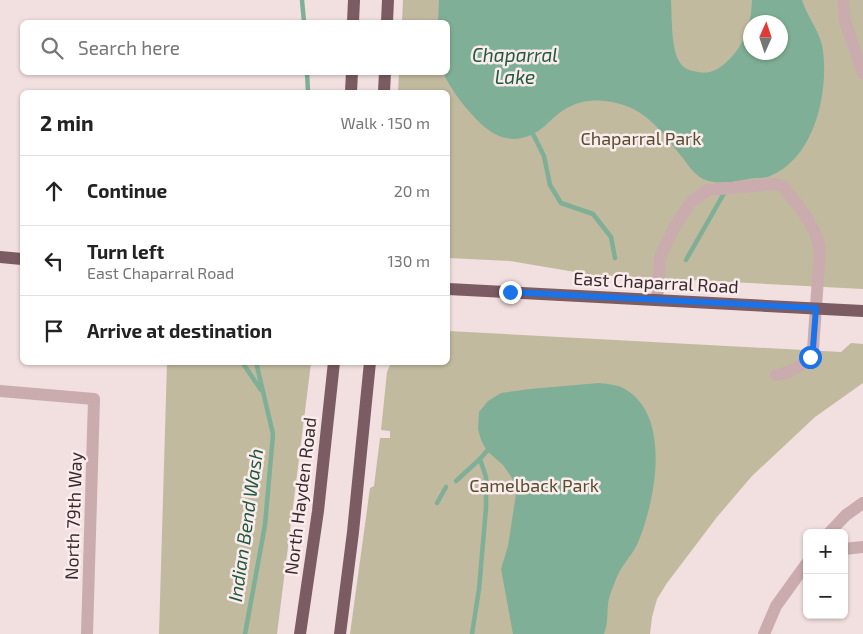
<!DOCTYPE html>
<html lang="en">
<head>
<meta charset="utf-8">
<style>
	:root { --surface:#fff; --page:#f6f6f6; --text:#222; --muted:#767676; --line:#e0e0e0 }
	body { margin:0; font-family:"Exo 2",sans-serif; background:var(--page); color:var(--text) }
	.controls { position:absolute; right:15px; bottom:15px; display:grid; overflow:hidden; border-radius:8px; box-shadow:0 1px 4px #0004 }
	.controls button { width:45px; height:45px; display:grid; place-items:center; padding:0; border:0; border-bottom:1px solid var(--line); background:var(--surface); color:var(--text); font:25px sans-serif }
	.compass { position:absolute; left:743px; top:15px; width:45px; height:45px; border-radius:50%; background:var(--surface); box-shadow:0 1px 4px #0004; rotate:3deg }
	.stop { position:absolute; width:15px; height:15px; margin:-11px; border:4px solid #1a73e8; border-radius:50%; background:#fff }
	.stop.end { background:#1a73e8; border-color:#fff; box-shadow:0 1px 5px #0008 }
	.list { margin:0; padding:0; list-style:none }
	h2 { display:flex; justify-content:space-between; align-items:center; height:65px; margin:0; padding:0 20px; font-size:21px }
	h2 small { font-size:16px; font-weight:400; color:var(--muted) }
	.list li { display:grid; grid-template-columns:32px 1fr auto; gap:15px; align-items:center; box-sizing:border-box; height:70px; padding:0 20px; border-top:1px solid var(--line) }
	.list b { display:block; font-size:19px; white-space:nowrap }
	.list p { margin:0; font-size:16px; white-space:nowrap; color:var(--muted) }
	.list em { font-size:16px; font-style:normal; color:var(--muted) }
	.icon { flex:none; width:28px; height:28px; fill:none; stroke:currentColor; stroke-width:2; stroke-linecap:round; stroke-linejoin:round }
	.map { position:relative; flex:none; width:863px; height:634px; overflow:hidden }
	.search { position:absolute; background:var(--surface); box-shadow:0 1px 4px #0004; left:20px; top:20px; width:430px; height:55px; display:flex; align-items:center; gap:12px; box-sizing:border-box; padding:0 18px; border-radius:8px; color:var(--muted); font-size:19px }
	.panel { position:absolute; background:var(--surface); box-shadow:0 1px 4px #0004; left:20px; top:90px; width:430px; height:275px; border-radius:8px }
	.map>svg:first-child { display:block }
	.green { fill:#c1ba9f; fill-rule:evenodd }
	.water { fill:#7faf96; fill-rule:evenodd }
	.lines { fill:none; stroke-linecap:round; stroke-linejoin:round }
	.stream { stroke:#7faf96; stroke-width:4.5 }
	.minor { stroke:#caabae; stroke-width:12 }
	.major { stroke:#7a5c62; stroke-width:12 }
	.route { stroke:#1a73e8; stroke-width:6 }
	.labels { text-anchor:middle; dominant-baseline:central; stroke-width:5; stroke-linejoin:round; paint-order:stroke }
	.park-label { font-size:18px; fill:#564f2e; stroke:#faecec }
	.street-label { font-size:18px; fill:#382a2d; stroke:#faecec }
	.water-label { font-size:19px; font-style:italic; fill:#20593d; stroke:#faecec }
</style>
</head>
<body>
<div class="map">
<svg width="863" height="634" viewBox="0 0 863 634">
	<rect width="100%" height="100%" fill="#f2dfdf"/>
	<g class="green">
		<path d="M403,0h460v289l-270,-14 -83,-14 -62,-3v-166h-50l1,-19 49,-1v-50h-46zM750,22h30v30h-30z"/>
		<polygon points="448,331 841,352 851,343 863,344 863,383 815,417 752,476 717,517 667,583 657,599 652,617 650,634 350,634 370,488 374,486 380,438 390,438 390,431 381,430 387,372 391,363 448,362"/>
		<polygon points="167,363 311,363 277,634 159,634"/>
	</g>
	<g class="water">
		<path d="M439,0h232c1,17 0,47 8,61 4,8 12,10 19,11 11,2 17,-1 25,-7 21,-17 28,-39 29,-65h50c5,16 16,29 20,45 8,43 -6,113 -52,131 -4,2 -10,2 -15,2 -15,2 -38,8 -52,1 -9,-5 -15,-14 -21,-22 -17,-21 -34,-46 -62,-53 -17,-5 -36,-5 -51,3 -9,4 -17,12 -24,19 -22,18 -43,17 -64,-2 -17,-17 -27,-30 -38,-51l5,-1v-50h-10zM750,22h30v30h-30z"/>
		<path d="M599,383c10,1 21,2 29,8 43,29 27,109 11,149 -5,14 -18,25 -23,39 -3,8 -7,17 -8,25 -1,11 0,20 -4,30h-91l-12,-65 7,-23 8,-52 -4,-16 -9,-13 -16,-14 -6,-11 -3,-11 1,-17 9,-11 13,-8 29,-4z"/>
	</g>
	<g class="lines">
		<g class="stream">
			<polyline points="302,0 304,22"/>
			<polyline points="307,72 308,92"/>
			<polyline points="533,134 544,156 550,185 561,203 593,214 611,237 615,258"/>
			<polyline points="686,260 731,181"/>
			<polyline points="242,362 261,390"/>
			<polyline points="456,481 480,459"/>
			<polyline points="437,503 446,487"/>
			<polyline points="245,634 265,525 273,434 256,362"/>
			<polyline points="472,634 479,589 486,508 486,477 480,459 487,451"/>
		</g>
		<g class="minor">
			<polyline points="843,0 845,21 863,73"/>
			<path d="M657,300l3,-43 15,-31 16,-24 17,-12 66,-6 9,2c15,20 33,39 37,64l-7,99c-5,15 -22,24 -37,26"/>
			<polyline points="0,391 94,399 87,634"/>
			<polyline points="829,533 846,515 863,503"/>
			<polyline points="844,549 863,547"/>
			<polyline points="764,634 776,606 807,563"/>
		</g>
		<g class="major">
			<polyline points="353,22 354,0"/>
			<polyline points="387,22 388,0"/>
			<polyline points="351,92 352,72"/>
			<polyline points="384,92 385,72"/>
			<polyline points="0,257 22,259"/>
			<polyline points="448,289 863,311"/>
			<polyline points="300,634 318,511 334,362"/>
			<polyline points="340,634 353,532 370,362"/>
		</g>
	</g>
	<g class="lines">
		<polyline class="route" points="510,292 816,308 813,348 810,357"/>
	</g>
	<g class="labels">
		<g class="park-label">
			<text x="641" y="138">Chaparral Park</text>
			<text x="534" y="485">Camelback Park</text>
		</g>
		<g class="street-label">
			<text transform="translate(656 282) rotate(3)">East Chaparral Road</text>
			<text transform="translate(300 496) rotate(-83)">North Hayden Road</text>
			<text transform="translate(73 516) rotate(-88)">North 79th Way</text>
		</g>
		<g class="water-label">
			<text x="515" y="54">Chaparral<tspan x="515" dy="22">Lake</tspan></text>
			<text transform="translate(245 525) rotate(-82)">Indian Bend Wash</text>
		</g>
	</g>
</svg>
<div class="controls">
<button>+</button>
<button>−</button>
</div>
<svg class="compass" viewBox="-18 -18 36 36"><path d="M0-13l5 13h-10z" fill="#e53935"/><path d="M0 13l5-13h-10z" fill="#767676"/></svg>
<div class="stop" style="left:810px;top:357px"></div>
<div class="stop end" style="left:510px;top:292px"></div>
<div class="search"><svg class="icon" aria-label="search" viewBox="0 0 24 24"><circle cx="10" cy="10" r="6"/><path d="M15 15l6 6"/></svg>Search here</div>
<section class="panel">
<h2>2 min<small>Walk · 150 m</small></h2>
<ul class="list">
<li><svg class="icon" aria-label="ahead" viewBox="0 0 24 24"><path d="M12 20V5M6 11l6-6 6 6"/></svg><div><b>Continue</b></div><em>20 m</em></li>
<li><svg class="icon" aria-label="left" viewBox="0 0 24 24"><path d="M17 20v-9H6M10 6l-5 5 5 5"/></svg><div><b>Turn left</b><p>East Chaparral Road</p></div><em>130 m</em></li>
<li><svg class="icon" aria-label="arrive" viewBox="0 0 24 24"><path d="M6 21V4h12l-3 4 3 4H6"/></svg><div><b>Arrive at destination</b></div></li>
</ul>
</section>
</div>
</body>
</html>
